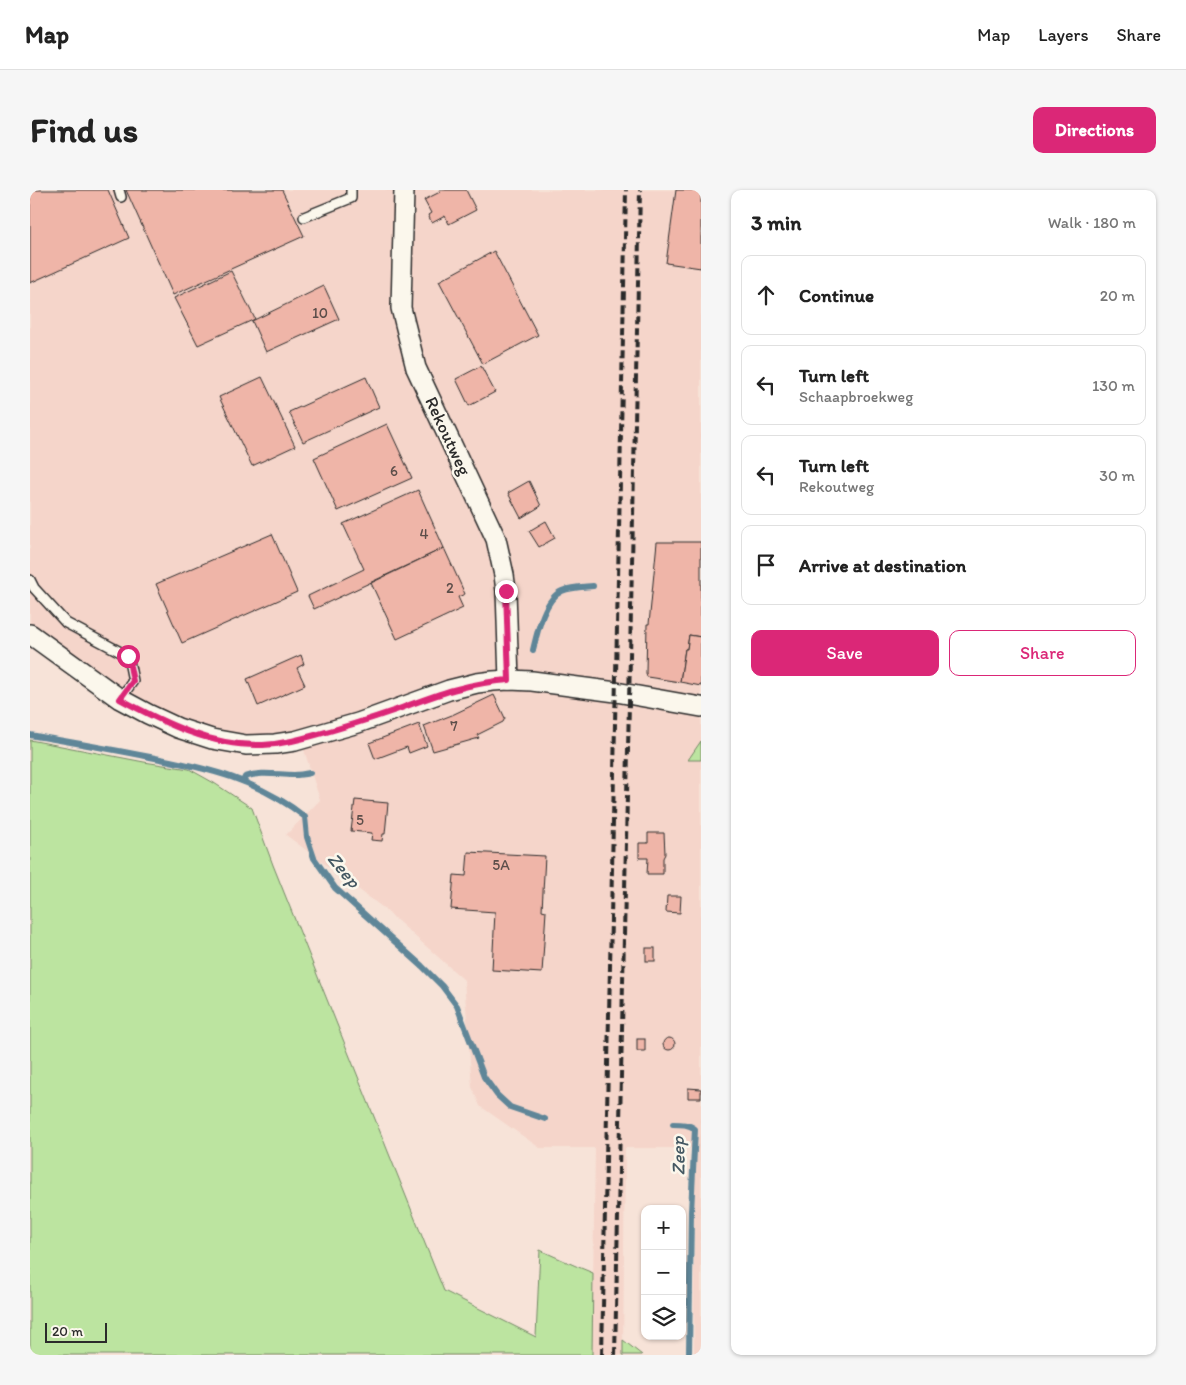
<!DOCTYPE html>
<html lang="en">
<head>
<meta charset="utf-8">
<style>
	:root { --surface:#fff; --page:#f6f6f6; --text:#222; --muted:#767676; --line:#e0e0e0; --accent:#db2777 }
	body { margin:0; font-family:Itim,sans-serif; background:var(--page); color:var(--text) }
	.controls { position:absolute; right:15px; bottom:15px; display:grid; overflow:hidden; border-radius:10px; box-shadow:0 1px 4px #0004 }
	.controls button { width:45px; height:45px; display:grid; place-items:center; padding:0; border:0; border-bottom:1px solid var(--line); background:var(--surface); color:var(--text); font:25px sans-serif }
	.scale { position:absolute; left:15px; bottom:12px; width:62px; box-sizing:border-box; padding-left:5px; border:2px solid #2b2b2b; border-top:0; font-size:14px; line-height:18px; white-space:nowrap; color:#2b2b2b; -webkit-text-stroke:4px #fbf7ec; paint-order:stroke }
	.stop { position:absolute; width:15px; height:15px; margin:-11px; border:4px solid #db2777; border-radius:50%; background:#fff }
	.stop.end { background:#db2777; border-color:#fff; box-shadow:0 1px 5px #0008 }
	.list { margin:0; padding:0; list-style:none }
	h2 { display:flex; justify-content:space-between; align-items:center; height:65px; margin:0; padding:0 20px; font-size:21px }
	h2 small { font-size:16px; font-weight:400; color:var(--muted) }
	.list li { display:grid; grid-template-columns:32px 1fr auto; gap:15px; align-items:center; box-sizing:border-box; height:80px; margin:0 10px 10px; padding:0 10px; border:1px solid var(--line); border-radius:10px }
	.list b { display:block; font-size:19px; white-space:nowrap }
	.list p { margin:0; font-size:16px; white-space:nowrap; color:var(--muted) }
	.list em { font-size:16px; font-style:normal; color:var(--muted) }
	.actions { display:flex; gap:10px; padding:15px 20px }
	.actions a { flex:1; padding:11px 0; border:1px solid var(--accent); border-radius:10px; text-align:center; font-size:18px; color:var(--accent) }
	.actions .main { background:var(--accent); color:#fff }
	.icon { flex:none; width:28px; height:28px; fill:none; stroke:currentColor; stroke-width:2; stroke-linecap:round; stroke-linejoin:round }
	.map { position:relative; flex:none; width:671px; height:1165px; overflow:hidden; border-radius:10px }
	header { display:flex; align-items:center; gap:30px; box-sizing:border-box; height:70px; padding:0 25px; background:var(--surface); border-bottom:1px solid var(--line) }
	header strong { font-size:24px }
	nav { display:flex; gap:28px; margin-inline-start:auto; font-size:18px }
	.intro { display:flex; align-items:center; justify-content:space-between; box-sizing:border-box; height:120px; padding:0 30px }
	h1 { margin:0; font-size:35px }
	.button { padding:12px 22px; border-radius:10px; background:var(--accent); color:#fff; font-size:18px; font-weight:700 }
	main { display:flex; gap:30px; padding:0 30px }
	aside { flex:1; background:var(--surface); border-radius:10px; box-shadow:0 1px 4px #0004 }
	.map>svg:first-child { display:block }
	.built { fill:#f5d5ca }
	.green { fill:#bce4a0; stroke:#748866 }
	.lines { fill:none; stroke-linecap:round; stroke-linejoin:round }
	.stream { stroke:#5e8698; stroke-width:6 }
	.building { fill:#efb5a8; stroke:#2b2b2b }
	.lane-casing { stroke:#2b2b2b; stroke-width:12 }
	.street-casing { stroke:#2b2b2b; stroke-width:22 }
	.lane { stroke:#fbf7ec; stroke-width:9 }
	.street { stroke:#fbf7ec; stroke-width:19 }
	.rail { stroke:#2b2b2b; stroke-width:4; stroke-dasharray:8 4; stroke-linecap:butt }
	.route { stroke:#db2777; stroke-width:6 }
	.labels { text-anchor:middle; dominant-baseline:central; stroke-width:5; stroke-linejoin:round; paint-order:stroke }
	.number-label { font-size:15px; fill:#5c4e4a }
	.street-label { font-size:18px; fill:#2b2b2b; stroke:#fbf7ec }
	.water-label { font-size:19px; font-style:italic; fill:#445862; stroke:#fbf7ec }
</style>
</head>
<body>
<header>
<strong>Map</strong>
<nav><a>Map</a><a>Layers</a><a>Share</a></nav>
</header>
<div class="intro"><h1>Find us</h1><a class="button">Directions</a></div>
<main>
<div class="map">
<svg width="671" height="1165" viewBox="0 0 671 1165">
	<rect width="100%" height="100%" fill="#f7e3d8"/>
	<filter id="ink" filterUnits="userSpaceOnUse"><feTurbulence type="fractalNoise" baseFrequency=".02" numOctaves="2"/><feDisplacementMap in="SourceGraphic" scale="10" xChannelSelector="R" yChannelSelector="G"/><feConvolveMatrix kernelMatrix="1 2 1 2 8 2 1 2 1" color-interpolation-filters="sRGB"/></filter>
	<g filter="url(#ink)">
		<polygon class="built" points="0,0 671,0 671,1165 664,1165 664,958 595,958 593,1165 562,1165 565,958 510,958 450,916 442,897 434,790 352,717 256,645 290,610 268,541 222,545 175,537 92,506 0,440"/>
		<g class="green">
			<polygon points="0,550 114,572 159,579 184,593 222,618 243,675 414,1101 506,1147 510,1060 546,1076 563,1083 562,1165 0,1165"/>
			<polygon points="671,551 671,570 658,570"/>
			<polygon points="593,1150 612,1165 593,1165"/>
		</g>
		<g class="lines">
			<g class="stream">
				<path d="M503,460c4,-17 11,-51 29,-59 10,-4 21,-4 31,-5"/>
				<path d="M0,545c40,7 81,14 120,22 58,11 108,23 155,60l2,20 7,21 21,30 87,78 20,20 15,20 27,71 13,18 13,12 35,12"/>
				<path d="M213,591l2,-4c16,-6 32,-2 49,-2 5,0 11,-1 16,-2"/>
				<path d="M643,934c8,0 16,0 22,5l-4,83 -2,143"/>
			</g>
		</g>
		<g class="building">
			<polygon points="0,0 78,0 99,48 0,93"/>
			<polygon points="96,0 252,0 274,46 143,105"/>
			<polygon points="409,0 436,0 446,20 419,34 415,26 402,33 398,25 401,23 394,10 410,2"/>
			<polygon points="646,0 671,0 671,78 636,73"/>
			<polygon points="464,61 508,145 453,174 409,91"/>
			<polygon points="201,81 225,129 168,155 144,108"/>
			<polygon points="294,96 309,129 236,162 222,131"/>
			<polygon points="451,176 465,202 439,216 426,189"/>
			<polygon points="232,187 265,256 222,276 189,207"/>
			<polygon points="336,187 349,217 273,252 259,222"/>
			<polygon points="357,234 382,288 308,321 284,268"/>
			<polygon points="499,291 511,316 491,328 478,303"/>
			<polygon points="388,300 414,358 284,419 278,406 334,379 313,334"/>
			<polygon points="516,331 525,348 509,357 499,341"/>
			<polygon points="242,344 267,402 152,453 126,394"/>
			<polygon points="627,352 671,352 671,447 659,445 657,459 655,459 650,492 617,487 616,483 617,434 619,434"/>
			<polygon points="414,358 435,404 428,407 433,418 367,449 341,393"/>
			<polygon points="659,445 671,447 671,496 650,492 655,459 657,459"/>
			<polygon points="271,465 274,474 267,478 275,495 228,516 217,489"/>
			<polygon points="464,505 475,528 473,532 447,545 449,548 403,561 394,536 422,525"/>
			<polygon points="389,534 397,556 379,563 377,557 345,569 339,553"/>
			<polygon points="325,610 358,613 355,644 353,644 352,651 341,650 342,643 321,641"/>
			<polygon points="618,643 634,643 635,664 633,668 633,684 617,684 618,668 609,668 609,653 618,653"/>
			<polygon points="438,662 515,666 512,720 516,721 512,783 462,780 465,722 421,719 424,685 436,686"/>
			<polygon points="637,706 651,706 650,723 636,722"/>
			<rect x="616" y="758" width="9" height="13"/>
			<circle cx="639" cy="854" r="6"/>
			<rect x="607" y="849" width="8" height="12"/>
			<polygon points="658,898 671,899 671,908 658,908"/>
		</g>
		<g class="lines">
			<g class="lane-casing">
				<g id="lane">
					<polyline points="89,0 91,7"/>
					<polyline points="274,27 321,8 321,0"/>
					<polyline points="0,390 4,398 36,433 98,466 103,491 90,509"/>
				</g>
			</g>
			<g class="street-casing">
				<g id="street">
					<polyline points="374,0 371,118 386,178 466,349 474,385 476,401 479,490"/>
					<polyline points="0,444 90,509 118,524 148,538 182,549 216,555 245,554 265,551 328,533 419,500 447,493 463,491 479,490 502,491 586,502 671,517"/>
				</g>
			</g>
			<use href="#lane" class="lane"/>
			<use href="#street" class="street"/>
			<g class="rail">
				<polyline points="572,1165 596,0"/>
				<polyline points="585,1165 610,0"/>
			</g>
		</g>
	</g>
	<g class="lines" filter="url(#ink)">
		<path class="route" d="M98,466l5,25 -13,18c44,24 92,48 143,46 20,-1 38,-6 56,-11 26,-7 51,-15 77,-24 40,-15 70,-27 113,-30l-3,-89"/>
	</g>
	<g class="labels">
		<g class="number-label">
			<text x="290" y="123">10</text>
			<text x="364" y="281">6</text>
			<text x="394" y="344">4</text>
			<text x="420" y="398">2</text>
			<text x="424" y="536">7</text>
			<text x="330" y="630">5</text>
			<text x="471" y="675">5A</text>
		</g>
		<g class="street-label">
			<text transform="translate(418 246) rotate(65)">Rekoutweg</text>
		</g>
		<g class="water-label">
			<text transform="translate(314 680) rotate(50)">Zeep</text>
			<text transform="translate(648 966) rotate(-91)">Zeep</text>
		</g>
	</g>
</svg>
<div class="controls">
<button>+</button>
<button>−</button>
<button><svg class="icon" aria-label="layers" viewBox="0 0 24 24"><path d="M12 4l9 5-9 5-9-5zM3 14l9 5 9-5"/></svg></button>
</div>
<div class="scale">20 m</div>
<div class="stop" style="left:98px;top:466px"></div>
<div class="stop end" style="left:476px;top:401px"></div>
</div>
<aside>
<h2>3 min<small>Walk · 180 m</small></h2>
<ul class="list">
<li><svg class="icon" aria-label="ahead" viewBox="0 0 24 24"><path d="M12 20V5M6 11l6-6 6 6"/></svg><div><b>Continue</b></div><em>20 m</em></li>
<li><svg class="icon" aria-label="left" viewBox="0 0 24 24"><path d="M17 20v-9H6M10 6l-5 5 5 5"/></svg><div><b>Turn left</b><p>Schaapbroekweg</p></div><em>130 m</em></li>
<li><svg class="icon" aria-label="left" viewBox="0 0 24 24"><path d="M17 20v-9H6M10 6l-5 5 5 5"/></svg><div><b>Turn left</b><p>Rekoutweg</p></div><em>30 m</em></li>
<li><svg class="icon" aria-label="arrive" viewBox="0 0 24 24"><path d="M6 21V4h12l-3 4 3 4H6"/></svg><div><b>Arrive at destination</b></div></li>
</ul>
<div class="actions"><a class="main">Save</a><a>Share</a></div>
</aside>
</main>
</body>
</html>
